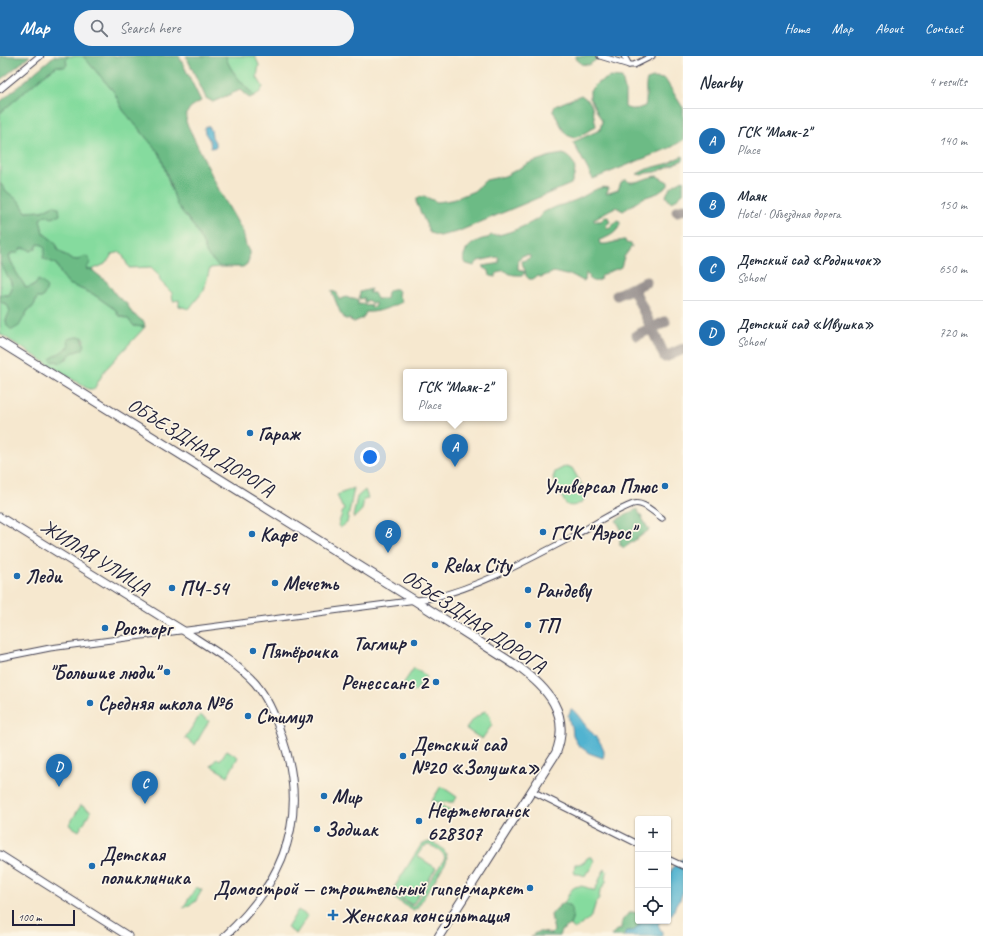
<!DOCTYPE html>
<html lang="en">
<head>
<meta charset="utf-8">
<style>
	:root { --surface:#fff; --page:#f2f2f3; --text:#1f2937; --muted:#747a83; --line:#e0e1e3; --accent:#1f6fb2 }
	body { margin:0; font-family:Caveat,sans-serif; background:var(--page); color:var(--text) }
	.controls { position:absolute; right:12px; bottom:12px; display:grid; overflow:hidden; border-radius:4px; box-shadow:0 1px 3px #0004 }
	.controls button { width:36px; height:36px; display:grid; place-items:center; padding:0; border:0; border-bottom:1px solid var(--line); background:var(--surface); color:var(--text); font:20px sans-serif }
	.scale { position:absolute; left:12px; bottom:10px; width:63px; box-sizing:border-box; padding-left:4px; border:2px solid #22223b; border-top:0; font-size:11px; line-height:14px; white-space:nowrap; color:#22223b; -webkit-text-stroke:3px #fcf5e5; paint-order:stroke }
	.you { position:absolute; left:370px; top:401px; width:14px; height:14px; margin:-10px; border:3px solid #fff; border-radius:50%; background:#1a73e8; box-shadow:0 0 0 6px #1a73e833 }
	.badge { display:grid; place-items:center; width:26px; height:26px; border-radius:50%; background:var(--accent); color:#fff; font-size:13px; font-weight:700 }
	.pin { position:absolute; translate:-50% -33px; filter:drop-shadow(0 1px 2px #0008) }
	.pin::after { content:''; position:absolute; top:21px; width:14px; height:12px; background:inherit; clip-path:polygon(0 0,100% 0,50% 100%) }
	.popup { position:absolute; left:403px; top:313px; width:104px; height:52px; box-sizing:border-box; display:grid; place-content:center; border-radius:4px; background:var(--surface); filter:drop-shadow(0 1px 3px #0005); font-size:13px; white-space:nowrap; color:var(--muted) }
	.popup b { font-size:15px; color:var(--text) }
	.popup::after { content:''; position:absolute; left:50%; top:100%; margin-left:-8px; border:8px solid transparent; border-top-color:var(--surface) }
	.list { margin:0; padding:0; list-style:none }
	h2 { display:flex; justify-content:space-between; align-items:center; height:52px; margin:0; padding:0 16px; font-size:17px }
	h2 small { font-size:13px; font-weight:400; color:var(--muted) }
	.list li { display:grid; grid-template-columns:26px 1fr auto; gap:12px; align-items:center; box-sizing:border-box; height:64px; padding:0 16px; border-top:1px solid var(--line) }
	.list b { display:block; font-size:15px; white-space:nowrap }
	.list p { margin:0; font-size:13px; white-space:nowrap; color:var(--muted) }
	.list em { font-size:13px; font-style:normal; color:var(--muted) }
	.icon { flex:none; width:22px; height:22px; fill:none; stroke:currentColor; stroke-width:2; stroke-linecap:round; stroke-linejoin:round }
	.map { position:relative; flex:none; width:683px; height:880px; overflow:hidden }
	header { display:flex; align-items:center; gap:24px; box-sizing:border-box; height:56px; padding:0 20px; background:var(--accent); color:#fff }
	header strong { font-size:19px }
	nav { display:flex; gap:22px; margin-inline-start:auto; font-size:14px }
	.search { width:280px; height:36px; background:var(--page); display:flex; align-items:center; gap:10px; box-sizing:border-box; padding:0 14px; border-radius:22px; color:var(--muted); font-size:15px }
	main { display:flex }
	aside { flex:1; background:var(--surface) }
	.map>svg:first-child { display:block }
	.green { fill:#85db9e; stroke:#547e6c; fill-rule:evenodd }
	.forest { fill:#6cbb85; stroke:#476e60 }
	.water { fill:#51b3d0; stroke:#3a6a86 }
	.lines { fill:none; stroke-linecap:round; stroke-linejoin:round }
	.taxiway { stroke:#8c8585; stroke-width:11 }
	.minor-casing { stroke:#424051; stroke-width:7 }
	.tertiary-casing { stroke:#424051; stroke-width:8 }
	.secondary-casing { stroke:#424051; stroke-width:9 }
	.primary-casing { stroke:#424051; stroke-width:10 }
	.minor { stroke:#fff; stroke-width:5 }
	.tertiary { stroke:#fff; stroke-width:6 }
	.secondary { stroke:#fff; stroke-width:7 }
	.primary { stroke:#fff; stroke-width:8 }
	.poi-dot { fill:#1f6fb2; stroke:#fcf5e5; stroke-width:1.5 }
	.labels { text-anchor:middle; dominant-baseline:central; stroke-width:3.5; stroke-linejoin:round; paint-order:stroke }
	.poi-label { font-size:20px; font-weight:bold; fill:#22223b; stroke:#fcf5e5; text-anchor:start }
	.street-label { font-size:20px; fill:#22223b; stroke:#fcf5e5 }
</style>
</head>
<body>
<header>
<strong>Map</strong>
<div class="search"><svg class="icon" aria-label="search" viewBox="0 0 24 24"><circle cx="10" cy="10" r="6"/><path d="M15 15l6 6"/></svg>Search here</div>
<nav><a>Home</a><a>Map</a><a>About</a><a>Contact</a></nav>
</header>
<main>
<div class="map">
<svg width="683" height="880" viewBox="0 0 683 880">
	<rect width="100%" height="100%" fill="#fcf5e5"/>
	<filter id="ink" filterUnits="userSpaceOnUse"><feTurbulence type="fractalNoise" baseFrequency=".025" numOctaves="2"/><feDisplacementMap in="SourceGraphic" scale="8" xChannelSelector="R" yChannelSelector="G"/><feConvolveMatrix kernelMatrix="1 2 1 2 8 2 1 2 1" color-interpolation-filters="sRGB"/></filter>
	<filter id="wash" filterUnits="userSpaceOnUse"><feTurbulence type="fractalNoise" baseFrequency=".012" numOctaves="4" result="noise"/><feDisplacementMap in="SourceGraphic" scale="16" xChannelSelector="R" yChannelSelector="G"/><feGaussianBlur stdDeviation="0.9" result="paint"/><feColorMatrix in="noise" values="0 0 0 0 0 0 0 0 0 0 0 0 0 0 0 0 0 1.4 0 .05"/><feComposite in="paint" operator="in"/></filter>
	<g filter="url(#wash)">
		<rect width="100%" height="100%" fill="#f6e8cf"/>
		<g class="green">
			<polygon points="69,0 83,0 114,36 123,54 160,98 170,130 184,159 195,172 204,190 207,199 220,211 210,212 204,234 189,253 179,250 179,244 173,245 172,237 160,225 159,219 151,211 129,212 121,196 113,198 105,208 92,214 86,213 78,204 70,203 58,194 56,187 43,177 40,163 46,159 54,149 42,155 26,156 19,145 6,135 0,127 0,57 44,19 57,10 64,11 66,3"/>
			<path d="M226,0h29l4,9 -2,12 6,10 -3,5 -6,4c-8,-9 -27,-28 -28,-40z"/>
			<path d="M38,188l5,1 3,5 -3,8 13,6 5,10 8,10 24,10 23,16 2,5 10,4 6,7 11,1 -40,43 -11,19h-6l-88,-55v-32l7,2 3,7 -4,9 1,6 17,-8 4,-8c6,-3 7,-7 9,-12l5,-1 4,-6 1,-4 -12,-2 -9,3 -10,-16 -7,-15c3,-6 10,-8 17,-9l5,3 5,-3zM84,282l-1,11 -2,1 -10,3 -4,6 -13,2 -1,-3 16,-11v-2z"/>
			<path d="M0,207c6,11 16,20 9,32h-9z"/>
			<path d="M566,410l6,2 15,26c-2,9 -16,16 -22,9l-12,-25 2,-6z"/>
			<polygon points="354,432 347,467 340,472 338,469 344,452 342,451 337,439"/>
			<polygon points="365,434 368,442 364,443 362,454 354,462 353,461 357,441"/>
			<polygon points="414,612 426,620 415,636 403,628"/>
			<polygon points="485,655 490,660 492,669 482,683 466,673 471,665"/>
			<polygon points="200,659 209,665 195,689 185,682"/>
			<polygon points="227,694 238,701 228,720 211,710 217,702 220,704"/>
			<polygon points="441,730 457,741 454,746 431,746"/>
			<polygon points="439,748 452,756 448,763 434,755"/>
			<polygon points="81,749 91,755 79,775 69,769"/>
			<path d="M428,786c10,1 22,10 18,20l-29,46 -4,2 -21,-13 -2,-3 31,-49zM428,789c6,1 16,7 17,13l-32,49 -20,-13 1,-2 18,13 24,-37 -19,-12 6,-9z"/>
			<polygon points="589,801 592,801 594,805 590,815 587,816 585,820 579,818 575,818 574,815 575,808 583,808 583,806 585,806 586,803"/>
			<path d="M605,813l2,2 -1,11 -6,9 -1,7 -3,4 -4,13 -4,5 -13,9 -5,-4 2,-7 -2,-12 -7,-3c4,-3 4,-6 7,-11 5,-9 15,-6 22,-2h3c4,-7 5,-15 10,-21z"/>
			<polygon points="196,831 202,834 195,846 183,852"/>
			<polygon points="298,854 308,860 296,878 287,872"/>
		</g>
		<g class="forest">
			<polygon points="0,0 30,0 0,24"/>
			<polygon points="54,0 69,0 66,3 67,9 64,11 57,10 44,19 0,57 0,46"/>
			<path d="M83,0h96l22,45c-11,6 -15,8 -15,21l34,70 23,40 3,14 3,5v8l-2,5 -4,3h-23l-13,-12 -3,-9 -9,-18 -18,-23 -17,-51 -37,-44 -9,-18z"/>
			<path d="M186,0h40c1,12 20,31 28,40l-5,2 -9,-8 -27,12 -7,-4z"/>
			<polygon points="576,0 597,0 597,3 589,9 581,8 579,5 576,3"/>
			<path d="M610,21l12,1 3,12v17c7,4 13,2 20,-1 3,-9 -1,-17 2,-26l6,-2 12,1 18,29v32l-11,7 -79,32 -20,-37 27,-12 2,-9 -12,-23v-8l7,-7z"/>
			<polygon points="581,39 589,45 592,50 596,70 580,80 574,82 567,79 564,75 553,55 555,50"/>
			<path d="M563,98c14,7 14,17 8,30l-114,48 -18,4 -9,-3 -14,-31 1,-4 7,-2 13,6 15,-2 22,-9 12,-11 19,-4 24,-13 22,-7z"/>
			<polygon points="683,100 683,104 656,116 646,117 642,119 637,118 647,113 670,107 673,104"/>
			<path d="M657,120l11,6v4l-10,7 -15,5 -20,13 -7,-4c-4,1 -17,9 -22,12v2h7l4,-4h3l2,5 -4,3 1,3 3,-1 7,-7 3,1c1,10 -12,17 -21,19l1,4h6l17,-4h2l1,3 5,1 1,2 -8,11 -3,10c-7,4 -20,5 -21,13 -4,2 -7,2 -11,-1l1,-3 -4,-3 -1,7 -2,1 -11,-6h-6l-13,-3 -1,1 -11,4 -4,-1 -4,3h-4l-3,-3c0,-6 -4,-10 -4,-15l8,-3v-2l-3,-1 -6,1v2l-3,2v9l7,3 -2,3c-5,0 -13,1 -17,-4 -6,-1 -9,1 -11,6l-5,-1 -1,-5 -6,-3v-2l13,-2 3,-1v-4l-2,-2 -19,4 -4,5 -7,-2 -3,-2c-3,-13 12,-23 24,-24l3,-3c7,3 38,-10 46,-16 3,-2 4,-6 9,-8 12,-6 26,-8 38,-15 8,-4 15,-11 25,-8l-3,6 12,-4 3,-8 4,-2h2l2,2c11,1 17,-5 28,-6z"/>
			<path d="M683,124v13l-9,8 -4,1 -4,-6c3,-9 9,-12 17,-16z"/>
			<polygon points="0,127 6,135 19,145 26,156 42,155 54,149 59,152 60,159 52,162 46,159 40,163 43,177 56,187 58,194 70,203 78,204 85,200 89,202 90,207 86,213 92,214 107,226 116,239 127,248 132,257 144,266 145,271 134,270 128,263 118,259 116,254 93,238 69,228 61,218 56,208 43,202 45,194 43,189 38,188 36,192 31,195 26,192 21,192 17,197 11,197 9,201 16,216 26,232 35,229 38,224 42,226 47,231 46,235 42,242 37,242 34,249 32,252 28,254 19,270 12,274 7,270 6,264 10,255 7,248 0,246 0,239 9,239 12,233 11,226 0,207"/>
			<path d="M371,233l-2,4h5l3,6h9l1,-7c3,-3 8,-5 12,-1l-1,4 4,7c-11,5 -24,11 -36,10l-3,6 -9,4 -3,-1 -1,-2h-5l-5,-7 -8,-20v-1l5,2 2,7 7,-3 5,2 4,-1 3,2v5l3,-2 3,1 2,2 5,-2v4l4,-1v-5l-3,1 -5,-3 -1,2h-2v-4l-5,1 1,-7z"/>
			<polygon points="76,281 83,281 82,286 85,288 83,293 72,297 61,307 55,305 53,306 50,303 69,291 68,283"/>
			<polygon points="637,453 649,474 624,492 620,489 620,483 623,477 616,464"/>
			<path d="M563,847l7,3c3,7 3,12 0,19l-9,6 -2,5h-28c7,-6 12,-4 20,-2l3,-3 -3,-16 5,-6z"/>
			<path d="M632,856l6,1v8h4l-8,10h-8l-2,5h-13l4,-5 6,-2c0,-9 3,-13 11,-17z"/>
		</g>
		<g class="water">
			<polygon points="206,70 209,71 211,74 212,81 216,88 216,91 211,92 210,85 205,77 204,72"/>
			<path d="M571,653h1c6,5 9,11 14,17 7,9 22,20 17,32l-14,-5 -11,-8 -5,-10 -1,-9 -2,-2 -2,-9 2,-2z"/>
			<polygon points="683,802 683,835 680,844 676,848 673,857 668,862 668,816 671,816 672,812"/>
			<polygon points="642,865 660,865 658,869 662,876 662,880 624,880 626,875 634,875"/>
		</g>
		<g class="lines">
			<g class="taxiway">
				<polyline points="677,155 683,153"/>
				<polyline points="633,232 665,301 683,293"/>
				<polyline points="617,239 646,226"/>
				<polyline points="637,279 665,266"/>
			</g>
		</g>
	</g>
	<g filter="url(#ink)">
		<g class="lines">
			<g class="minor-casing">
				<g id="minor">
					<polyline points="600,0 629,9 634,9 652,0"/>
					<polyline points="624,0 629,9"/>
					<path d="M0,602l50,-10 382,-50c50,-12 96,-38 142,-62 19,-11 38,-24 59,-32 10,-3 20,8 29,14"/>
					<polyline points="532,735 638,788"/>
					<polyline points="668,803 683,810"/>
				</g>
			</g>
			<g class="tertiary-casing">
				<polyline id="tertiary" points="0,33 40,0"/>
			</g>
			<g class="secondary-casing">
				<g id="secondary">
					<path d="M0,461l184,114c23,15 54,33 71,52 13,15 21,35 27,54 28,79 3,144 -57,199"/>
					<polyline points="0,799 128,880"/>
				</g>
			</g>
			<g class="primary-casing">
				<path id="primary" d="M0,286l414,258 103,66c31,22 54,48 39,87l-117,183"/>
			</g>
			<use href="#minor" class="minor"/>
			<use href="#tertiary" class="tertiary"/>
			<use href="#secondary" class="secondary"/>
			<use href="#primary" class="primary"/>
		</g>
	</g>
	<g class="poi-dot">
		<circle cx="250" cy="377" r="4"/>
		<circle cx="665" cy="430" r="4"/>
		<circle cx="543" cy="476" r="4"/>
		<circle cx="252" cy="478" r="4"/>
		<circle cx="435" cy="509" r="4"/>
		<circle cx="17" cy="520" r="4"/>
		<circle cx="275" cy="527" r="4"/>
		<circle cx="172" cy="532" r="4"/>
		<circle cx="528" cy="534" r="4"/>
		<circle cx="528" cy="569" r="4"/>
		<circle cx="105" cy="572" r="4"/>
		<circle cx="414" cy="587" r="4"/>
		<circle cx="253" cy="595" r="4"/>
		<circle cx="167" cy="616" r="4"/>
		<circle cx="436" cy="626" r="4"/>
		<circle cx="90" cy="647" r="4"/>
		<circle cx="248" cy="660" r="4"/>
		<circle cx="403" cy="700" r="4"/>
		<circle cx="324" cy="740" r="4"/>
		<circle cx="419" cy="765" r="4"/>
		<circle cx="317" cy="773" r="4"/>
		<circle cx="92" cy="810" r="4"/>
		<circle cx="530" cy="832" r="4"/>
		<path d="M331 853h4v4h4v4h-4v4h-4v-4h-4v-4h4z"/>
	</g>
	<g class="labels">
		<g class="poi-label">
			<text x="258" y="377">Гараж</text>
			<text x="657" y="430" text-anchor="end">Универсал Плюс</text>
			<text x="551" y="476">ГСК "Аэрос"</text>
			<text x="260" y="478">Кафе</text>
			<text x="443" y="509">Relax City</text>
			<text x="25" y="520">Леди</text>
			<text x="283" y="527">Мечеть</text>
			<text x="180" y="532">ПЧ-54</text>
			<text x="536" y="534">Рандеву</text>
			<text x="536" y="569">ТП</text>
			<text x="113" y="572">Росторг</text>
			<text x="406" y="587" text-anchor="end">Тагмир</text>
			<text x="261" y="595">Пятёрочка</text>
			<text x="159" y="616" text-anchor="end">"Большие люди"</text>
			<text x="428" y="626" text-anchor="end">Ренессанс 2</text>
			<text x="98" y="647">Средняя школа №6</text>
			<text x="256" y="660">Стимул</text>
			<text x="411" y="688">Детский сад<tspan x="411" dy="23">№20 «Золушка»</tspan></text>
			<text x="332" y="740">Мир</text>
			<text x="427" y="754">Нефтеюганск<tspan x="427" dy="23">628307</tspan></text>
			<text x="325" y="773">Зодиак</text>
			<text x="100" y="798">Детская<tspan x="100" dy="23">поликлиника</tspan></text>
			<text x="522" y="832" text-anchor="end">Домострой — строительный гипермаркет</text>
			<text x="342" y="859">Женская консультация</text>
		</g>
		<g class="street-label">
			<text transform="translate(201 391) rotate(32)">ОБЪЕЗДНАЯ ДОРОГА</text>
			<text transform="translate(95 501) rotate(32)">ЖИЛАЯ УЛИЦА</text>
			<text transform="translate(474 565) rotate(34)">ОБЪЕЗДНАЯ ДОРОГА</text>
		</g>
	</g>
</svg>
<div class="controls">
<button>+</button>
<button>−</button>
<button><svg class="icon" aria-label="locate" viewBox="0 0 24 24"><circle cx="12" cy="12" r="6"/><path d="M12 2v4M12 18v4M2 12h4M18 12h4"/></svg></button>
</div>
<div class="scale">100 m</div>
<div class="you"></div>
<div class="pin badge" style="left:455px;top:411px">A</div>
<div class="popup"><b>ГСК &quot;Маяк-2&quot;</b>Place</div>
<div class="pin badge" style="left:388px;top:497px">B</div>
<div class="pin badge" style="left:145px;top:748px">C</div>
<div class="pin badge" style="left:59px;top:731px">D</div>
</div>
<aside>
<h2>Nearby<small>4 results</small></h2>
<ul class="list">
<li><span class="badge">A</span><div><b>ГСК &quot;Маяк-2&quot;</b><p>Place</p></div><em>140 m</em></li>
<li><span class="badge">B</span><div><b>Маяк</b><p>Hotel · Объездная дорога</p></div><em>150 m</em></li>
<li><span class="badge">C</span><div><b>Детский сад «Родничок»</b><p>School</p></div><em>650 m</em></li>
<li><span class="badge">D</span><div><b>Детский сад «Ивушка»</b><p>School</p></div><em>720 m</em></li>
</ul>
</aside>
</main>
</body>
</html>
